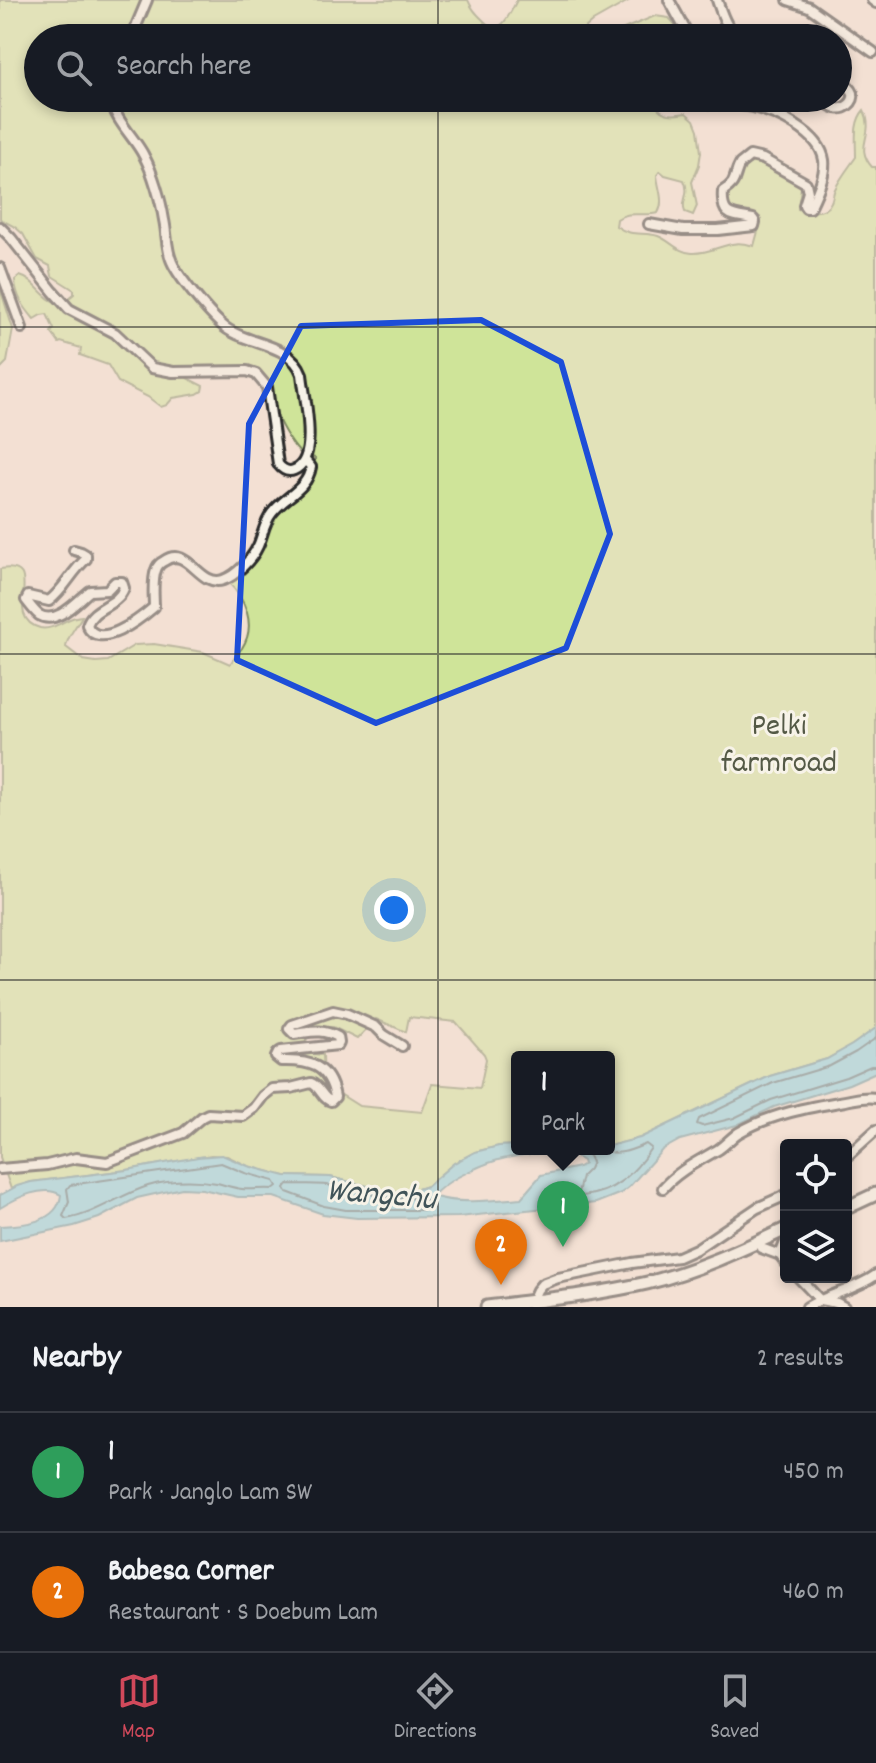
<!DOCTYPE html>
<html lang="en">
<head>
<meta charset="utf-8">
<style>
	:root { --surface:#171b24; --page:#242831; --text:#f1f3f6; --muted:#9ea1a6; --line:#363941; --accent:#d1495b }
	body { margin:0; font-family:Dekko,sans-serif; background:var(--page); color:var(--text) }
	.controls { position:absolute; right:24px; bottom:24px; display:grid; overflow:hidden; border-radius:8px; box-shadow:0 4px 12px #0003 }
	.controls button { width:72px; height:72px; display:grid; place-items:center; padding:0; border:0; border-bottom:2px solid var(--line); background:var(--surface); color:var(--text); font:40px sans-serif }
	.you { position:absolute; left:394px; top:910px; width:28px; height:28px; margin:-20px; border:6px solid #fff; border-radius:50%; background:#1a73e8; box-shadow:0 0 0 12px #1a73e833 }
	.badge { display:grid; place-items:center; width:52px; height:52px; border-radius:50%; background:var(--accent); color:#fff; font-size:26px; font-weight:700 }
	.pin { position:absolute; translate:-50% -66px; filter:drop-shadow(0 2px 4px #0008) }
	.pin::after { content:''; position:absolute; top:42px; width:28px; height:24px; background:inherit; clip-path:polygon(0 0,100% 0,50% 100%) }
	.popup { position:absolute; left:511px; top:1051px; width:104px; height:104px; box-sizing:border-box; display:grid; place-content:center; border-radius:8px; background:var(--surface); filter:drop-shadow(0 2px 6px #0005); font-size:26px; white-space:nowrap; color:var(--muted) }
	.popup b { font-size:30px; color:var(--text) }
	.popup::after { content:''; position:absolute; left:50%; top:100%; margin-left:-16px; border:16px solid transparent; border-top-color:var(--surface) }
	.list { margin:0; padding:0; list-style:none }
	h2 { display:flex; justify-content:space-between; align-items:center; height:104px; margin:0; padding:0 32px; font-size:34px }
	h2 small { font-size:26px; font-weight:400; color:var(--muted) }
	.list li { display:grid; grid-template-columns:52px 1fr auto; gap:24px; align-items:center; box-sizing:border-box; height:120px; padding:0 32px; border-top:2px solid var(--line) }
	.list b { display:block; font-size:30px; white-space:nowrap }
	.list p { margin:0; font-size:26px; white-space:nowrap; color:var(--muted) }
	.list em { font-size:26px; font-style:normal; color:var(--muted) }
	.icon { flex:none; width:44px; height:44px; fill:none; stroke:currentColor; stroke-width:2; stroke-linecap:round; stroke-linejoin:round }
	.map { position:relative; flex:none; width:876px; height:1307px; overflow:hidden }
	.search { position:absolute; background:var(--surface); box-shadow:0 4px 12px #0003; left:24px; right:24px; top:24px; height:88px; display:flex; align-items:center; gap:20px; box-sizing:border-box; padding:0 28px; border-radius:44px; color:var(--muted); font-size:30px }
	.sheet { height:344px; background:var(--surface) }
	nav { display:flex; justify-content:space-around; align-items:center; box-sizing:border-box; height:112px; border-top:2px solid var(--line); background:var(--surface); font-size:22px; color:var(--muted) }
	nav a { display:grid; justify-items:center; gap:4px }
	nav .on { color:var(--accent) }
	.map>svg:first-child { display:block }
	.green { fill:#cfe499; stroke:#7d8862; stroke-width:2; fill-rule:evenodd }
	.water { fill:#84d1e3; stroke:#608f99; stroke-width:2; fill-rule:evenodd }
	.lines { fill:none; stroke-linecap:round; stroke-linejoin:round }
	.shore { stroke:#4f6d75; stroke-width:2 }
	.minor-casing { stroke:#2b2b2b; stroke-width:14 }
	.highway-casing { stroke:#2b2b2b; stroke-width:17 }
	.minor { stroke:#f7f3e8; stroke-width:8 }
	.highway { stroke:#f7f3e8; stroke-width:11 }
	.marked { fill:none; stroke:#1d4ed8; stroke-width:6; stroke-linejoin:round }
	.grid { fill:none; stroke:#2b2b2b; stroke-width:2; stroke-opacity:0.55 }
	.labels { text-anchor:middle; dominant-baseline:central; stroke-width:6; stroke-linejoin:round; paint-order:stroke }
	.park-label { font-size:32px; fill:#545946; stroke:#f7f3e8 }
	.water-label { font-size:34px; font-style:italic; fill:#415459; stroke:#f7f3e8 }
</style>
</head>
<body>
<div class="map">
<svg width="876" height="1307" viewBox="0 0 876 1307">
	<rect width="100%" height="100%" fill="#f3e0d3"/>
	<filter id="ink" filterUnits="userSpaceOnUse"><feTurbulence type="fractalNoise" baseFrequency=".0125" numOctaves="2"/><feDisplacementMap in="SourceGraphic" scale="16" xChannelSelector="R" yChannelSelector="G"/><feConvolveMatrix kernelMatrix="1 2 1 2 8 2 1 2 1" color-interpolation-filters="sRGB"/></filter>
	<g filter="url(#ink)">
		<g class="green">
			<path d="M0,0h468c4,10 10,15 17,22 16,16 25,-9 32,-22h113l-37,21 -8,7 5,10h-552v60h554l19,7 17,-7h25c5,18 18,18 33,15l8,7 4,10 3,22 -2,13 -7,17 5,24 -4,9 -8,-3c-5,-11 6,-17 -1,-32l-19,-5 -5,-4 -3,4c1,14 8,26 1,38 -14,4 -29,-3 -41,6l-1,7c16,12 27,5 42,10 13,5 19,16 34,17 24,1 35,-16 62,-7l6,-22v-7l-9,-5 -20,-2 -7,-15 12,-12 7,-15 10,-7 46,22 2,5 -3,21c11,3 28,6 33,-7 2,-4 2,-9 4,-13 6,-12 14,-22 21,-32 0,-16 -3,-35 8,-47 12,26 -11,35 8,57h4v861l-24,17 -25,14 -57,17 -130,62 -31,8v-89h-92v88l-18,1 -24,6 -21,11 -27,23 -16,5h-23l-58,-14 -45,-1 -37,-10 -21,-10 -16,-1 -84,15 -96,12 -20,7 -11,-32v-588c49,-8 0,48 40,59 15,3 27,-12 42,-12 -5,10 -15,20 -16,31l17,13 13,2 12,-1 27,-16 19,-1 49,8 27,12c4,-6 8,-11 12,-16 15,-23 3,-49 -14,-66l15,-12 26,-48 13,-16 29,-22 3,-8 1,-18c-4,-1 -9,-2 -13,-4 -7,-4 -21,-27 -24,-36 -6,-16 -2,-36 -19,-45 -22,-12 -52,-6 -75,-5l3,10 16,8 -1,5 -5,3 -24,4 -6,7 -6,2 -13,-10 -30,-15 -10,-17 -28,-10 1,-7 -20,-6 -2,1 -8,-11 3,-3 -7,-15 -6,1 -7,4c-10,-12 -18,-22 -19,-39l5,-4c21,5 28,42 54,18v-4l-22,-14 -2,-10 -13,-7 -14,-25 -8,-7 -15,-8zM409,1017l47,5 28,32 2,5 -6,29 -48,-4 -10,28 -63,-6 -35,-22 -1,-29 -18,-2 3,-25 25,-1 24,12 19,-20 30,13z"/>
			<polygon points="655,16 669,18 688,38 602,38"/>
			<polygon points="0,288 13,329 7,362 0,369"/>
		</g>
		<path class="water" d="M876,1028v44l-27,12 -75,23 -37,18 -57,15 -18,10 -33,37 -8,6 -25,10 -138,14 -101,1 -34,-4 -49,-17h-36l-36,-8 -20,-1 -45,10 -38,20 -25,8 -74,15v-15c22,-1 58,-3 61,-31 -17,-11 -45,3 -61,13v-13l17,-9 14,-4 96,-12 71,-13 24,-2 26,11 37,10 45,1 58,14h23l16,-5 27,-23 21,-11 24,-6 18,-1v4h92v-3l31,-8 130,-62 57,-17 25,-14zM543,1153l32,3 8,5 1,3 -5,3 -38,8 -20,23c-24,2 -66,7 -88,-2 6,-8 16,-14 25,-19 32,-17 49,-21 85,-24z"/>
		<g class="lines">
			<g class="shore">
				<polyline points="876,1038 856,1052 830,1066 773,1083 699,1119 697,1124 702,1126 734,1118 771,1100 846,1077 871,1066 876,1066"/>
				<path d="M579,1149l10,7 3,6 -3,7 -7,7 -4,17 4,3c32,-3 52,-22 69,-48l-5,-4c-12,5 -31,14 -43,5"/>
				<path d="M221,1163l24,10 29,8 3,5 -4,3c-10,-1 -21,1 -31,0 -9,-1 -17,-4 -25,-6 -24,-4 -45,-4 -69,3 -29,9 -52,28 -82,33l-3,-3 6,-14 -2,-13 3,-4z"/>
				<path d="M288,1184c15,1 31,-1 46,2 35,5 51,17 89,11l7,10 -4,3h-80l-22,-4 -37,-14 -2,-4z"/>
			</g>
			<g class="minor-casing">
				<g id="minor">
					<polyline points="669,0 690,38"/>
					<path d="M717,0c5,14 10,32 24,38"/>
					<polyline points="788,0 809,7 873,52"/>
					<polyline points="872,0 876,3"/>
					<polyline points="131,38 147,0"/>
					<path d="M818,98c5,3 11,8 18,10 8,2 19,-5 17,-15 -2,-6 -10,-11 -15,-14"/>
					<path d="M649,224l34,6h35l36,-4 1,-4 -2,-3c-22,-4 -32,-2 -30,-28 15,-9 10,-15 17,-27 1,-1 9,-7 10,-8l13,3 43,24 2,9 -4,13 2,3h4c6,-13 16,-33 14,-48 -4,-27 -47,-47 -71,-53 -22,-5 -39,1 -61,-9"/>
					<path d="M0,227l11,11 42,53 16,18 46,24 37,35 21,4 74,-1 9,3 11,13 11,77c4,5 9,9 16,6 26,-10 10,-74 8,-96 -12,-33 -58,-28 -81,-50 -13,-12 -42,-46 -49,-62 -6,-13 -5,-29 -8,-42 -3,-19 -11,-47 -20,-64 -10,-20 -29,-34 -33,-58"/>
					<polyline points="0,268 22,328"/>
					<path d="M74,550l7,2 5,3v4c-14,12 -22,31 -37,42l-21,-5 -2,4c4,5 8,11 13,15 18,11 39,-15 51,-24l17,-1 8,-8h7l2,6c-7,19 -31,18 -37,37 11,27 53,-6 67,-18 0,-11 -2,-26 2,-37 1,-4 4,-7 8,-9 24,-17 35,27 59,19 13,-4 29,-21 35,-34 5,-11 6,-23 14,-33 13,-17 35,-23 39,-46l-6,-7"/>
					<polyline points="846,1157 876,1130"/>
					<path d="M0,1169l47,-4 29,-7 31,4 76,-29 19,-16 6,-3 35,2 11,-8 9,-12 9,-7 19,-1 20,-5c10,4 11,16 20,18l4,-4c-6,-32 -25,-37 -54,-36l-5,-4 2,-4 3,-2 57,-6 1,-2 -1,-6c-17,-9 -27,-5 -44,-3l-5,-5 3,-4 41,-14 14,3 29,13 8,8 18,11"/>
					<path d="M663,1188c16,-18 36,-27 56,-39 7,-5 12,-11 19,-16 32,-19 71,-26 107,-32 11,-2 20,-5 31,-3"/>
					<polyline points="761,1248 780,1255 786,1263"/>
					<polyline points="780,1255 786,1240"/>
					<polyline points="798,1277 820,1300 837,1303 844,1307"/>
					<polyline points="532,1301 537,1290 542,1284 558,1278 632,1263 678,1257 696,1249 757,1208 786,1195"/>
					<path d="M807,1307c22,-13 48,-17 69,-32"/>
				</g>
			</g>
			<g class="highway-casing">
				<g id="highway">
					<polyline points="846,1208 876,1194"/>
					<path d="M487,1307c53,-7 108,-12 160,-24 49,-12 94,-33 139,-54"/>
				</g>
			</g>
			<use href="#minor" class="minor"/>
			<use href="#highway" class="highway"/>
		</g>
	</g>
	<path d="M0 0H876V1307H0ZM481,320l80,42 49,172 -44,114 -190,75 -139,-63 12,-236 52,-98z" fill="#f3e0d3" fill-opacity=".55" fill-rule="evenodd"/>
	<path class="marked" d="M481,320l80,42 49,172 -44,114 -190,75 -139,-63 12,-236 52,-98z"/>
	<path class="grid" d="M438,0v38M438,98v1209M0,327h876M0,654h876M0,980h876"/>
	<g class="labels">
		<g class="park-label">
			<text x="779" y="728">Pelki<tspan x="779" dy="37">farmroad</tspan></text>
		</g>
		<g class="water-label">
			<text transform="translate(381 1197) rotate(5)">Wangchu</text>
		</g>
	</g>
</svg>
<div class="controls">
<button><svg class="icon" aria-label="locate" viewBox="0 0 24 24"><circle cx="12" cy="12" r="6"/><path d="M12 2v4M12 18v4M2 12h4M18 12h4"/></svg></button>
<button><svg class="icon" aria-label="layers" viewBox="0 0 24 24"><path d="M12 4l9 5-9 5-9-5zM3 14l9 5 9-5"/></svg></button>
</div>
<div class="you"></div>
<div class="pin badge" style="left:563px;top:1247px;background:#2e9e5b">1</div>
<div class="popup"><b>1</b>Park</div>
<div class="pin badge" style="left:501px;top:1285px;background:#e8710a">2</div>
<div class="search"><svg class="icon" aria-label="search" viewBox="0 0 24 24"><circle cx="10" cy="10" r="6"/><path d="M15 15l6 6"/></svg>Search here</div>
</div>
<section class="sheet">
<h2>Nearby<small>2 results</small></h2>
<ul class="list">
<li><span class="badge" style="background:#2e9e5b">1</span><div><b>1</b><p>Park · Janglo Lam SW</p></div><em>450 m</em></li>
<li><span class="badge" style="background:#e8710a">2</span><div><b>Babesa Corner</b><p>Restaurant · S Doebum Lam</p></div><em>460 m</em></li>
</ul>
</section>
<nav>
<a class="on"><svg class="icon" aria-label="map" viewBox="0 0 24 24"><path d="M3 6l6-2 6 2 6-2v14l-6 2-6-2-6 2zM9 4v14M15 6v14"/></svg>Map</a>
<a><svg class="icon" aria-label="directions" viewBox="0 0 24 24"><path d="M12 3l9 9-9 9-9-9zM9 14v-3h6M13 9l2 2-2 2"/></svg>Directions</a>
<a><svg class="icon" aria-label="saved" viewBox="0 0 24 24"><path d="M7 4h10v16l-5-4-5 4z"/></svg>Saved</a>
</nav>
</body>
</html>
